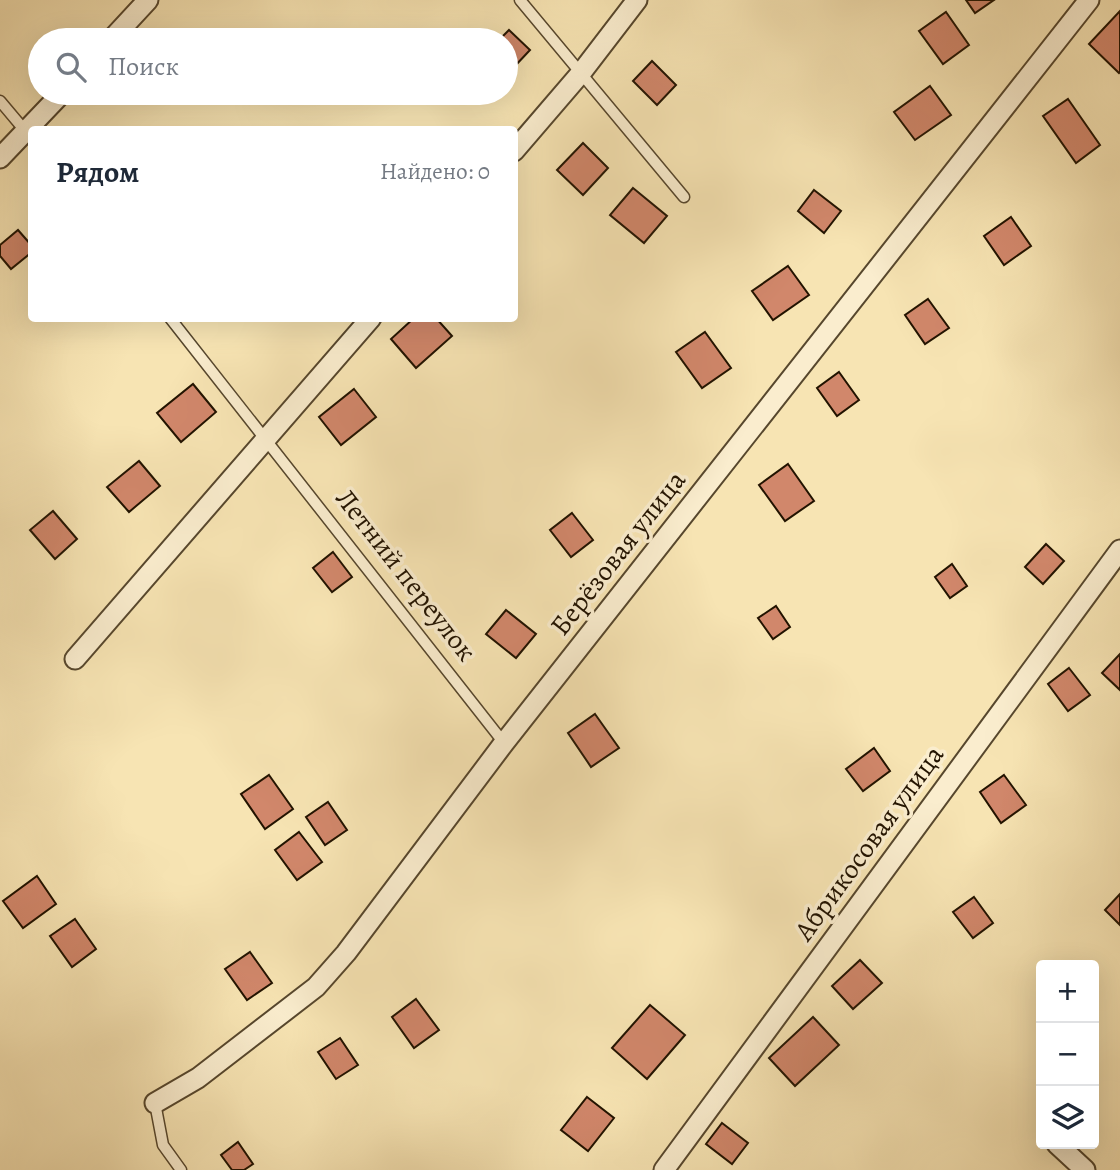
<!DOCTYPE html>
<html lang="ru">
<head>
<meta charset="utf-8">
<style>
	:root { --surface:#fff; --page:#f2f2f3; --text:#1f2937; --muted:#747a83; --line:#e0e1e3 }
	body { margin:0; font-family:Alegreya,serif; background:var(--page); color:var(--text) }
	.controls { position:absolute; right:21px; bottom:21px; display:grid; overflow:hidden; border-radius:7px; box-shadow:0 7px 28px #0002 }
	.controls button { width:63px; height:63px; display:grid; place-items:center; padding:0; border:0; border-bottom:2px solid var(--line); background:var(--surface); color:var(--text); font:35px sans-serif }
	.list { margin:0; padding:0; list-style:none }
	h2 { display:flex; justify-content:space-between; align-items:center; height:91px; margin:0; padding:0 28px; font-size:30px }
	h2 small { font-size:23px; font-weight:400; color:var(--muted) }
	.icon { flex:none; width:38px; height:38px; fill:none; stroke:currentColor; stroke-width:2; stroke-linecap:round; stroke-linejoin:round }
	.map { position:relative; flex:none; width:1120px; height:1170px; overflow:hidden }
	.search { position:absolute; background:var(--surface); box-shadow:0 7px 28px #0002; left:28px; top:28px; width:490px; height:77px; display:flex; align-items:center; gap:18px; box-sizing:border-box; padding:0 24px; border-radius:38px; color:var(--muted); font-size:26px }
	.panel { position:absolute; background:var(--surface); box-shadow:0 7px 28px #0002; left:28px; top:126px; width:490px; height:196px; border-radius:7px }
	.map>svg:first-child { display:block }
	.building { fill:#d1876b; stroke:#221300; stroke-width:2 }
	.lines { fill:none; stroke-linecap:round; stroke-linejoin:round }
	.service-casing { stroke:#57472d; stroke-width:13 }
	.minor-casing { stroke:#57472d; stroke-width:23 }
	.service { stroke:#faedce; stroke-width:10 }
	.minor { stroke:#faedce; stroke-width:19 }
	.labels { text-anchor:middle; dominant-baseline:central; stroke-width:7; stroke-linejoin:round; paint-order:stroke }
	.street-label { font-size:28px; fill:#221300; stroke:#faedce }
</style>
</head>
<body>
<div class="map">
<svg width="1120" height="1170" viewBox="0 0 1120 1170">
	<rect width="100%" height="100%" fill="#f7e4b3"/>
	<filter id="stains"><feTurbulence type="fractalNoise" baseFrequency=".00286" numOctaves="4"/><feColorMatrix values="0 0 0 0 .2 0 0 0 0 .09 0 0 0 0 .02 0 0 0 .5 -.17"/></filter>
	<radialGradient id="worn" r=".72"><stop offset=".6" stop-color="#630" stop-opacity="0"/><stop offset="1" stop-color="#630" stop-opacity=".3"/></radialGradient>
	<g class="building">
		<polygon points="966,0 994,0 975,13"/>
		<polygon points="1120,11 1120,72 1119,73 1089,44"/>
		<polygon points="946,12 969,45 943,64 919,31"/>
		<polygon points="509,30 530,50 514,67 506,60 506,40 499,40"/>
		<polygon points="652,61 676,85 657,105 633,81"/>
		<polygon points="930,86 951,115 915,140 894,112"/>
		<polygon points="1068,99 1100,145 1076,163 1043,116"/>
		<polygon points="583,143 608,168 583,195 557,170"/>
		<polygon points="633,188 667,216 644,243 610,215"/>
		<polygon points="814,190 841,211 824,233 798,211"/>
		<polygon points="1011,217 1031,246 1004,265 984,236"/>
		<polygon points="18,230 32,246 32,252 11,269 0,256 0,245"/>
		<polygon points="788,266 809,295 773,320 752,291"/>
		<polygon points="928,299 949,328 925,344 905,315"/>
		<polygon points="414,318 436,318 452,336 416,368 391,339"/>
		<polygon points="705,332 731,368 702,388 676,352"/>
		<polygon points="839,372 859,400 837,416 817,388"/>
		<polygon points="193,384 216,412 181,442 157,413"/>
		<polygon points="354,389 376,417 341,445 319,417"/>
		<polygon points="139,461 160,486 129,512 107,487"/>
		<polygon points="788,464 814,501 785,521 759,485"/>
		<polygon points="53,511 77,539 55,559 30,530"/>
		<polygon points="572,513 593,540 571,557 550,530"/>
		<polygon points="1046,544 1064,561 1043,584 1025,567"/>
		<polygon points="333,552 352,577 332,592 313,568"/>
		<polygon points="952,564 967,586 950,598 935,577"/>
		<polygon points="776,606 790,627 773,639 758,618"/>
		<polygon points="506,610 536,634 516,658 486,634"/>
		<polygon points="1120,654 1120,690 1102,673"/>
		<polygon points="1069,668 1090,695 1068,711 1048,684"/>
		<polygon points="595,714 619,748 591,767 568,733"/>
		<polygon points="874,748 890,771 863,791 846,769"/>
		<polygon points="269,775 293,809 265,829 241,794"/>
		<polygon points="1004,775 1026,805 1001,823 980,792"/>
		<polygon points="328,802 347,830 325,845 306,817"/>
		<polygon points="299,832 322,862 297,880 275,850"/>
		<polygon points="37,876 56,904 23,928 3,901"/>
		<polygon points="1120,894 1120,925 1105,910"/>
		<polygon points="974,897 993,923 973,938 953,912"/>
		<polygon points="75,919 96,949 72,967 50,936"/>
		<polygon points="250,952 272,983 247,1000 225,969"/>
		<polygon points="860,960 882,983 853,1009 832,986"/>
		<polygon points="416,999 439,1030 414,1048 392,1017"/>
		<polygon points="650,1005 685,1035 647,1079 612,1048"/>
		<polygon points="813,1017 839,1045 795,1086 769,1058"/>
		<polygon points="340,1038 358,1065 336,1079 318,1052"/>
		<polygon points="587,1097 614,1118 588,1151 561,1130"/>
		<polygon points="722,1123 748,1143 732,1164 706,1144"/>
		<polygon points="238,1142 253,1164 244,1170 232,1170 221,1155"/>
	</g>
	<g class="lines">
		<g class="service-casing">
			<g id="service">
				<polyline points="520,0 684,197"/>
				<polyline points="0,101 32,139"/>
				<polyline points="170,318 504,743"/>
				<polyline points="155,1103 163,1145 181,1170"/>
			</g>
		</g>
		<g class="minor-casing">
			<g id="minor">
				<polyline points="111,40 148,0"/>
				<polyline points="514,151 581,73 637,0"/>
				<polyline points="0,158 62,93"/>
				<polyline points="75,659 371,318"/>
				<polyline points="155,1103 198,1078 316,987 346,953 504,743 1089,0"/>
				<polyline points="1057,1144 1085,1170"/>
				<polyline points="664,1170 1120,550"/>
			</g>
		</g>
		<use href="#service" class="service"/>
		<use href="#minor" class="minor"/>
	</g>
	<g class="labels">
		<g class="street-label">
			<text transform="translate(618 553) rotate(-52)">Берёзовая улица</text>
			<text transform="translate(406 575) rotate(52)">Летний переулок</text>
			<text transform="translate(869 843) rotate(-54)">Абрикосовая улица</text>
		</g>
	</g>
	<rect width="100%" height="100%" filter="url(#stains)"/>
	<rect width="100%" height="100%" fill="url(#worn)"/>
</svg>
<div class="controls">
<button>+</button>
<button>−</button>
<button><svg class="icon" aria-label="layers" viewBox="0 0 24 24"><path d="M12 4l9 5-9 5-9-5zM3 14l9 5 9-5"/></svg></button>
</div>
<div class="search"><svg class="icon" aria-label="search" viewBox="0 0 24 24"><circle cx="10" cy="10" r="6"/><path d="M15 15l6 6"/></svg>Поиск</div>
<section class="panel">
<h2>Рядом<small>Найдено: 0</small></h2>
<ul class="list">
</ul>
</section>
</div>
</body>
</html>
